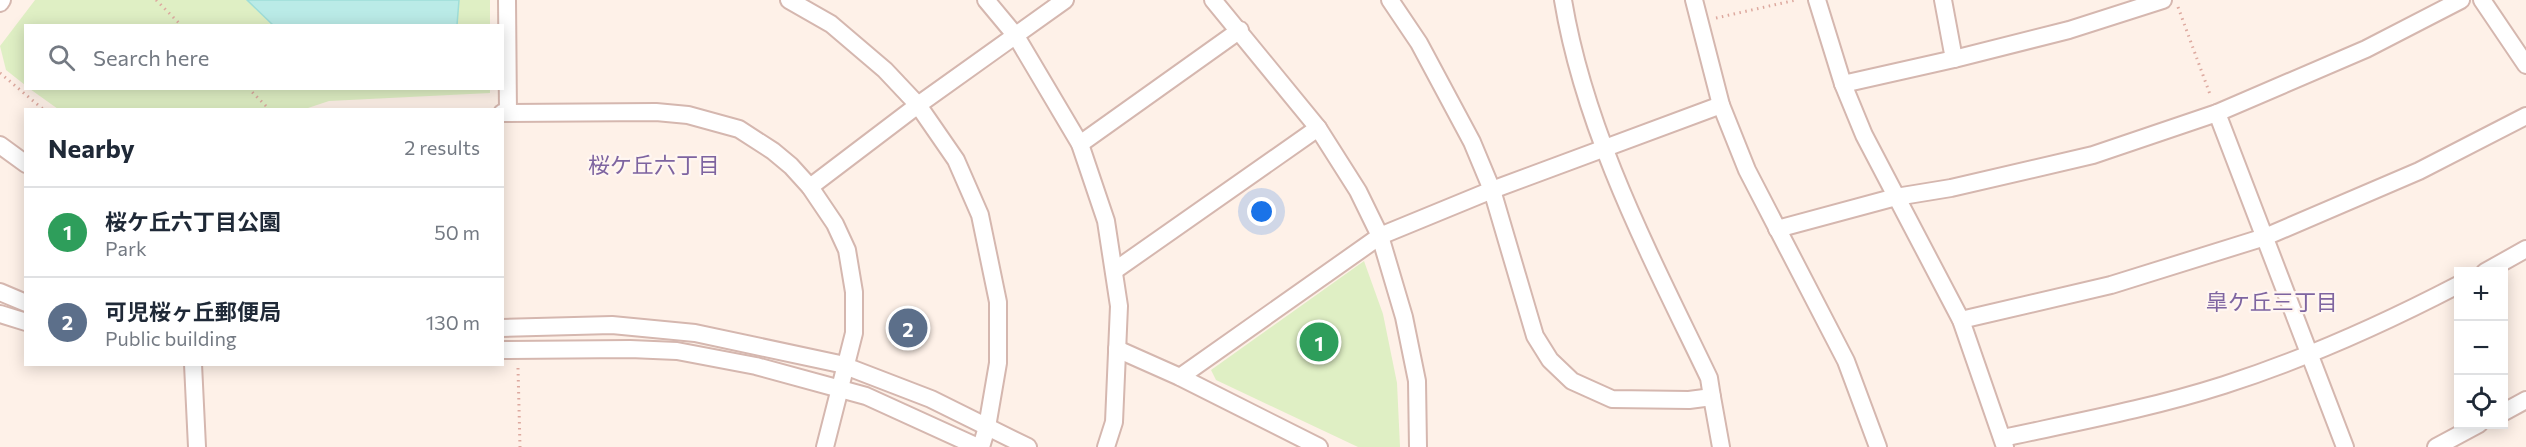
<!DOCTYPE html>
<html lang="en">
<head>
<meta charset="utf-8">
<style>
	:root { --surface:#fff; --page:#f2f2f3; --text:#1f2937; --muted:#747a83; --line:#e0e1e3; --accent:#f44243 }
	body { margin:0; font-family:Commissioner,"Noto Sans JP",sans-serif; background:var(--page); color:var(--text) }
	.controls { position:absolute; right:18px; bottom:18px; display:grid; overflow:hidden; border-radius:0px; box-shadow:0 3px 15px #0003 }
	.controls button { width:54px; height:54px; display:grid; place-items:center; padding:0; border:0; border-bottom:2px solid var(--line); background:var(--surface); color:var(--text); font:30px sans-serif }
	.you { position:absolute; left:1262px; top:212px; width:21px; height:21px; margin:-15px; border:4px solid #fff; border-radius:50%; background:#1a73e8; box-shadow:0 0 0 9px #1a73e833 }
	.badge { display:grid; place-items:center; width:39px; height:39px; border-radius:50%; background:var(--accent); color:#fff; font-size:20px; font-weight:700 }
	.pin { position:absolute; translate:-50% -50%; border:3px solid #fff; box-shadow:0 2px 6px #0006 }
	.list { margin:0; padding:0; list-style:none }
	h2 { display:flex; justify-content:space-between; align-items:center; height:78px; margin:0; padding:0 24px; font-size:26px }
	h2 small { font-size:20px; font-weight:400; color:var(--muted) }
	.list li { display:grid; grid-template-columns:39px 1fr auto; gap:18px; align-items:center; box-sizing:border-box; height:90px; padding:0 24px; border-top:2px solid var(--line) }
	.list b { display:block; font-size:22px; white-space:nowrap }
	.list p { margin:0; font-size:20px; white-space:nowrap; color:var(--muted) }
	.list em { font-size:20px; font-style:normal; color:var(--muted) }
	.icon { flex:none; width:33px; height:33px; fill:none; stroke:currentColor; stroke-width:2; stroke-linecap:round; stroke-linejoin:round }
	.map { position:relative; flex:none; width:2526px; height:447px; overflow:hidden }
	.search { position:absolute; background:var(--surface); box-shadow:0 3px 15px #0003; left:24px; top:24px; width:480px; height:66px; display:flex; align-items:center; gap:15px; box-sizing:border-box; padding:0 21px; border-radius:0px; color:var(--muted); font-size:22px }
	.panel { position:absolute; background:var(--surface); box-shadow:0 3px 15px #0003; left:24px; top:108px; width:480px; height:258px; border-radius:0px }
	.map>svg:first-child { display:block }
	.green { fill:#dfefc4 }
	.water { fill:#baebe7; stroke:#9fded9; stroke-width:1.5 }
	.lines { fill:none; stroke-linecap:round; stroke-linejoin:round }
	.minor-casing { stroke:#d5b7af; stroke-width:20 }
	.path { stroke:#dda99f; stroke-width:3; stroke-dasharray:1.5 4.5; stroke-linecap:butt }
	.minor { stroke:#fff; stroke-width:16 }
	.labels { text-anchor:middle; dominant-baseline:central; stroke-width:4.5; stroke-linejoin:round; paint-order:stroke }
	.neighbourhood-label { font-size:22px; fill:#7e64a0; stroke:#fff6f1 }
</style>
</head>
<body>
<div class="map">
<svg width="2526" height="447" viewBox="0 0 2526 447">
	<rect width="100%" height="100%" fill="#fef1e8"/>
	<g class="green">
		<polygon points="35,0 490,0 490,25 26,26 25,85 6,70 0,46"/>
		<polygon points="490,88 490,93 329,101 302,110 58,109 30,89"/>
		<polygon points="1364,261 1383,314 1397,383 1400,447 1358,447 1216,380 1211,370"/>
	</g>
	<polygon class="water" points="247,0 459,0 457,25 274,26"/>
	<g class="lines">
		<g class="minor-casing">
			<g id="minor">
				<polyline points="507,0 508,113"/>
				<polyline points="789,0 831,24 885,70 918,105 956,160 980,215 998,302 998,363 987,427 981,447"/>
				<polyline points="986,0 1016,36 1080,144 1106,221 1119,306 1114,422 1106,447"/>
				<polyline points="1213,0 1318,128 1358,191 1380,236 1404,317 1417,381 1418,447"/>
				<polyline points="1390,0 1419,43 1472,142 1492,190 1535,336 1550,360 1572,381 1612,399 1689,400 1712,397 1721,447"/>
				<path d="M1563,0c22,133 88,257 146,378l3,19"/>
				<polyline points="1694,0 1721,105 1747,170 1846,361 1878,447"/>
				<polyline points="1817,0 1843,84"/>
				<polyline points="1943,0 1954,59 1843,84 1864,135 1961,320 2005,447"/>
				<polyline points="2482,0 2526,65"/>
				<polyline points="0,3 2,0"/>
				<polyline points="1954,59 2069,30 2163,0"/>
				<polyline points="502,113 656,112 688,115 739,129 773,151 791,166 810,187 835,224 847,250 854,292 854,333 825,447"/>
				<polyline points="2217,113 2345,447"/>
				<polyline points="1080,144 1240,30"/>
				<polyline points="0,145 26,164"/>
				<polyline points="810,187 918,105 1065,0"/>
				<polyline points="1777,229 1896,197 1951,188 2093,155 2217,113 2366,49 2461,0"/>
				<polyline points="1114,271 1318,128"/>
				<polyline points="2485,272 2526,249"/>
				<polyline points="0,292 26,303"/>
				<polyline points="0,314 26,322"/>
				<polyline points="1961,320 2111,285 2265,237 2419,171 2526,116"/>
				<polyline points="502,328 612,325 695,333 840,364 931,399 1028,447"/>
				<polyline points="1117,349 1180,377 1319,447"/>
				<polyline points="502,350 630,349 677,351 756,366 866,396 978,447"/>
				<polyline points="193,364 197,447"/>
				<polyline points="1180,377 1380,236 1492,190 1721,105"/>
				<polyline points="2504,412 2526,400"/>
				<path d="M2003,438c74,-16 149,-30 221,-53 81,-26 159,-61 234,-100"/>
				<polyline points="2436,447 2479,424"/>
			</g>
		</g>
		<g class="path">
			<polyline points="156,0 182,26"/>
			<polyline points="2178,7 2211,97"/>
			<polyline points="1716,18 1796,0"/>
			<polyline points="0,73 44,110"/>
			<polyline points="248,88 270,110"/>
			<polyline points="518,368 520,447"/>
		</g>
		<use href="#minor" class="minor"/>
	</g>
	<g class="labels">
		<g class="neighbourhood-label">
			<text x="654" y="164">桜ケ丘六丁目</text>
			<text x="2272" y="301">皐ケ丘三丁目</text>
		</g>
	</g>
</svg>
<div class="controls">
<button>+</button>
<button>−</button>
<button><svg class="icon" aria-label="locate" viewBox="0 0 24 24"><circle cx="12" cy="12" r="6"/><path d="M12 2v4M12 18v4M2 12h4M18 12h4"/></svg></button>
</div>
<div class="you"></div>
<div class="pin badge" style="left:1319px;top:342px;background:#2e9e5b">1</div>
<div class="pin badge" style="left:908px;top:328px;background:#5c6f8a">2</div>
<div class="search"><svg class="icon" aria-label="search" viewBox="0 0 24 24"><circle cx="10" cy="10" r="6"/><path d="M15 15l6 6"/></svg>Search here</div>
<section class="panel">
<h2>Nearby<small>2 results</small></h2>
<ul class="list">
<li><span class="badge" style="background:#2e9e5b">1</span><div><b>桜ケ丘六丁目公園</b><p>Park</p></div><em>50 m</em></li>
<li><span class="badge" style="background:#5c6f8a">2</span><div><b>可児桜ヶ丘郵便局</b><p>Public building</p></div><em>130 m</em></li>
</ul>
</section>
</div>
</body>
</html>
